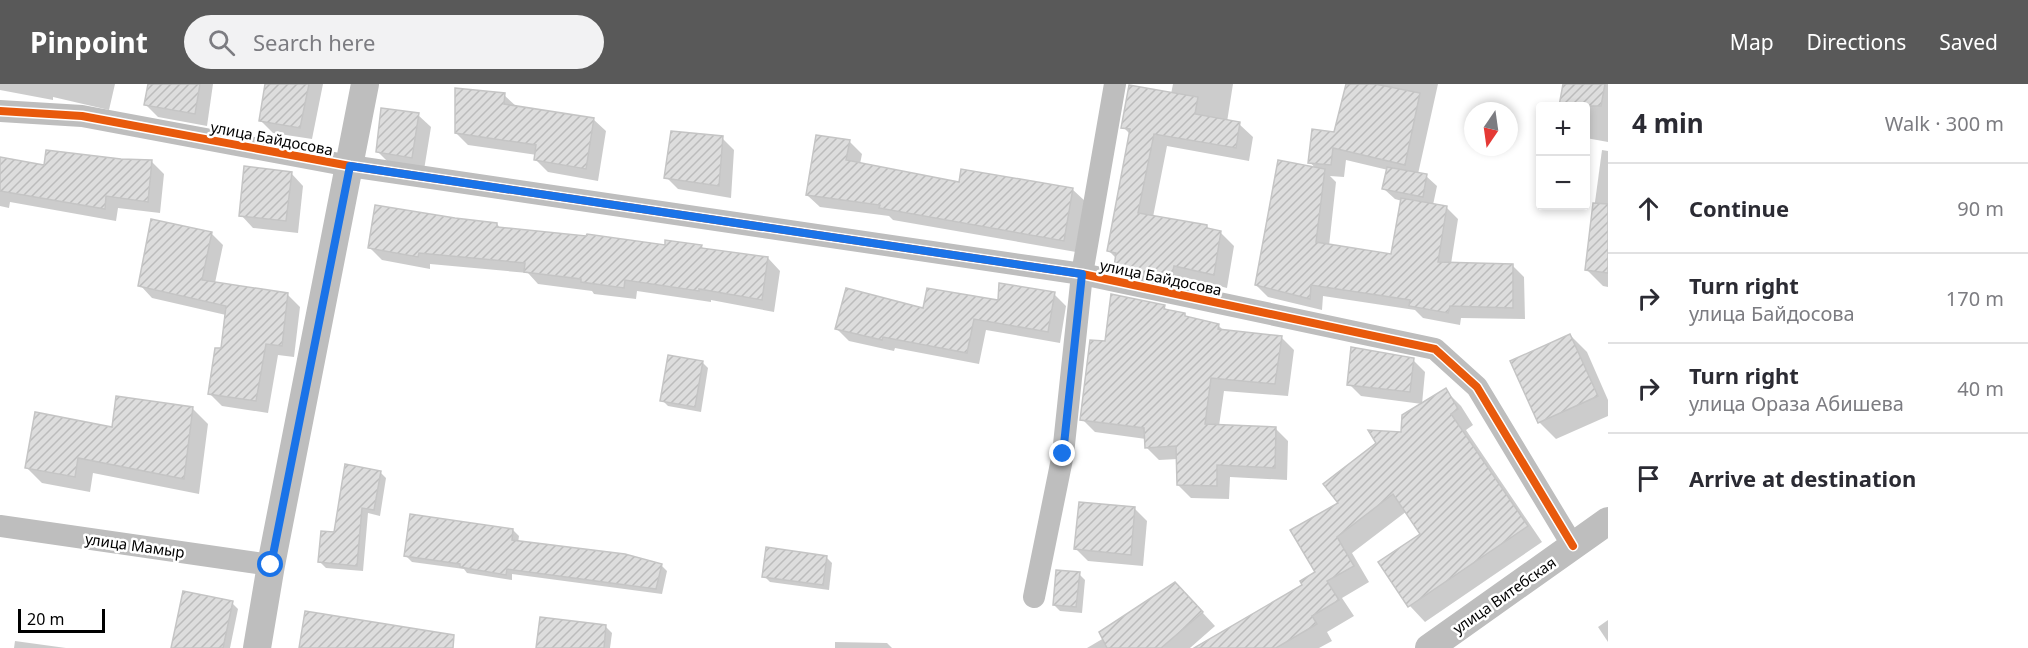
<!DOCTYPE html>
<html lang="en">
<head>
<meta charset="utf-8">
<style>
	:root { --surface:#fff; --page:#f2f2f3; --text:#2b2b33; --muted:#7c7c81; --line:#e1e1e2; --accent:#595959 }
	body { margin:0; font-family:"Noto Sans",sans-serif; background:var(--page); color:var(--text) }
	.controls { position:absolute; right:18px; top:18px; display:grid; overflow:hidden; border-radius:6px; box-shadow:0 3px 9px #0003 }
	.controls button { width:54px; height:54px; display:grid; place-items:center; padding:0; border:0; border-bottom:2px solid var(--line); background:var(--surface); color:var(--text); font:30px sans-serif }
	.compass { position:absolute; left:1464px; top:18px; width:54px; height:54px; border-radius:50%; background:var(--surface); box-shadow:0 3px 9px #0003; rotate:193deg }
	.scale { position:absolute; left:18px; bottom:15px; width:87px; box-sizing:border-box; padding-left:6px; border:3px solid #000; border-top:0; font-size:16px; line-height:21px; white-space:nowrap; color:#000; -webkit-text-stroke:4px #fff; paint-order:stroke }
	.stop { position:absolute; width:18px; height:18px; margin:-14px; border:4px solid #1a73e8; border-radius:50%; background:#fff }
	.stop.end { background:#1a73e8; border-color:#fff; box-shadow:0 2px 6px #0008 }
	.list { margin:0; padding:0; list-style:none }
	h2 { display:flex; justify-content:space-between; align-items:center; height:78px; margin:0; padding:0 24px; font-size:26px }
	h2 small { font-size:20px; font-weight:400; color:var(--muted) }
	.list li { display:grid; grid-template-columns:39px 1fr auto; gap:18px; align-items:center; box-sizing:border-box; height:90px; padding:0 24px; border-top:2px solid var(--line) }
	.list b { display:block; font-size:22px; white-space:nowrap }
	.list p { margin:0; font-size:20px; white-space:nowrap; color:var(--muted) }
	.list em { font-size:20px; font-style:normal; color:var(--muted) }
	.icon { flex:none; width:33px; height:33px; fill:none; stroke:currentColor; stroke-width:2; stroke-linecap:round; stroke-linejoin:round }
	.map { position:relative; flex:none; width:1608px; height:564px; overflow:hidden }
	header { display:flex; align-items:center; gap:36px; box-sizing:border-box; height:84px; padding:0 30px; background:var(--accent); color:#fff }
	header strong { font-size:28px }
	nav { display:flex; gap:33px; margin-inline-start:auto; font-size:21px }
	.search { width:420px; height:54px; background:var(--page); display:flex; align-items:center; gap:15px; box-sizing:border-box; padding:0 21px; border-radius:33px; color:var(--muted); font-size:22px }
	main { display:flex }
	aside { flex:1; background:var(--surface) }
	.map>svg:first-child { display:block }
	.shadow { fill:#0003; fill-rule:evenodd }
	.building { fill:url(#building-hatch); stroke:#c5c5c5; stroke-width:1.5 }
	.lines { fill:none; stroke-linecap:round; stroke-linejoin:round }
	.minor { stroke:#bebebe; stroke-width:22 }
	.tertiary { stroke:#bebebe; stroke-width:28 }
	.cycleway-casing { stroke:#fff; stroke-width:11 }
	.cycleway { stroke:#e8590c; stroke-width:8 }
	.route { stroke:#1a73e8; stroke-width:8 }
	.labels { text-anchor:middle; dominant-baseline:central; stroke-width:5; stroke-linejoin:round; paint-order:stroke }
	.street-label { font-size:15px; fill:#000; stroke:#fff }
</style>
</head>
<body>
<header>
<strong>Pinpoint</strong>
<div class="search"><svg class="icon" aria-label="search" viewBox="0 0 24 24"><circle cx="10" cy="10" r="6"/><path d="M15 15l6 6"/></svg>Search here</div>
<nav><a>Map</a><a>Directions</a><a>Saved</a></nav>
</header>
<main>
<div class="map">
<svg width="1608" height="564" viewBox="0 0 1608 564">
	<defs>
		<pattern id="building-hatch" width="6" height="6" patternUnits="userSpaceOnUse" patternTransform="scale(1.5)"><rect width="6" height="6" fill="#ddd"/><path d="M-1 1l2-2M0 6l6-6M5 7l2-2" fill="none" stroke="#bcbcbc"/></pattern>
	</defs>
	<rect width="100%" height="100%" fill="#fff"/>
	<g class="shadow">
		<polygon points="0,0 115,0 109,26 53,13 53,16 0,6"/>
		<polygon points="150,0 213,0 207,42 158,33 146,21"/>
		<polygon points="266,0 323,0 312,55 273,49 260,36"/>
		<polygon points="1173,0 1233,0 1227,38 1239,40 1253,53 1249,77 1167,62 1153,133 1206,142 1210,146 1220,148 1234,162 1227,204 1187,194 1184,208 1129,196 1116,182 1117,175 1108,166 1131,51 1123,43 1171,10"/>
		<path d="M1348,0h90l-20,90 8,2 11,10 -4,19 13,2 12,12 -7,45 61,1 12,12 1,42 -64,-1 -1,7 -37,-7 -8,-8 -92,-14 -1,14 -54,-13 -12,-12 60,-116 -6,-7 26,-28zM1346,76l42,10 -4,19 11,10 7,2 -10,55 -63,-10 7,-64 -6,-6 14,1z"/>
		<polygon points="1565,0 1608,0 1608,58 1586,54 1586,22 1561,22"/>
		<polygon points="504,11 517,23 593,35 606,47 598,97 548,88 536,76 537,71 468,61 456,49"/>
		<polygon points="418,31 431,43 424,86 390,80 377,67"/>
		<polygon points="722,54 734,66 731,114 678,105 666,93"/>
		<polygon points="849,57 862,70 860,80 960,99 1072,105 1085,117 1076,168 893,136 889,132 820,123 807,111"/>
		<polygon points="1602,66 1608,67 1608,203 1603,202 1586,185"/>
		<polygon points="47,68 152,78 164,90 160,129 118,124 116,137 10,118 9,124 0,122 0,75 45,83"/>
		<polygon points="291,89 303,102 298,149 253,144 241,131"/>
		<polygon points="497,140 501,145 666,163 701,162 705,166 768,174 780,187 774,228 711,216 711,218 637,207 636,215 594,210 592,207 538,200 528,189 430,180 430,185 382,176 370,164"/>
		<polygon points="211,149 223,161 215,199 288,211 300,223 294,273 278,271 268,329 222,322 210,310 222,266 226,231 152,214 140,201"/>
		<polygon points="1054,210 1066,222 1060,259 986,246 979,280 895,264 894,267 849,257 837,245 924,225 999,218"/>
		<polygon points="1164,223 1169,228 1184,231 1188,235 1218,241 1224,247 1281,253 1294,266 1288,312 1224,307 1219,342 1275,344 1288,357 1287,396 1230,393 1229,415 1191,414 1178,401 1178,375 1159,376 1146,363 1146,355 1095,348 1082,335 1106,259"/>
		<polygon points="1570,251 1587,268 1608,316 1608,332 1556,355 1539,338"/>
		<polygon points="1413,276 1425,288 1422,320 1361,312 1349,300"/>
		<polygon points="702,278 708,284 701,328 668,322 662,316"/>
		<polygon points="1445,306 1461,322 1473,341 1466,346 1542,458 1425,538 1410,522 1422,450 1407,427 1352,469 1369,498 1342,514 1354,532 1327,548 1332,557 1319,564 1225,564 1304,501 1317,489 1340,419 1403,349"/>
		<polygon points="192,324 208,340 199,410 93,389 90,408 42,399 27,384 113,345"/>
		<polygon points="380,388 386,394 380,432 368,429 363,487 326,484 320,478 335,449"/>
		<polygon points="1135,425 1147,437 1143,482 1088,477 1076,465"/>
		<polygon points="513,446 519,452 518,459 661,481 667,487 662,510 512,490 512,496 467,489 464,485 412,478 406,472"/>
		<polygon points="826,473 832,479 829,506 770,498 764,492"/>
		<polygon points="1079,490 1085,496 1082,529 1060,527 1054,521"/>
		<polygon points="1189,514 1215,542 1190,564 1087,564 1104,554"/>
		<polygon points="232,519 238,525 230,564 175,564"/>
		<polygon points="1608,536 1608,558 1598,543"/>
		<polygon points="606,543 612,549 610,564 538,564"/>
		<polygon points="15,557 66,564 14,564"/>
		<polygon points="835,558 887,559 892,564 835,564"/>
	</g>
	<g class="building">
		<polygon points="148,0 200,0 195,30 144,21"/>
		<polygon points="265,0 309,0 300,44 259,37"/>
		<polygon points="1346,0 1375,0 1420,9 1405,81 1333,64 1331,81 1308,79 1312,45 1334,48"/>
		<polygon points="1563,0 1605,0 1601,22 1559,22"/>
		<polygon points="1129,1 1198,13 1195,30 1240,38 1236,64 1154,50 1138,129 1207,141 1207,144 1221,147 1214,191 1174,182 1171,195 1114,183 1116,169 1107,167 1130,45 1121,44"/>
		<polygon points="455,4 505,9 504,20 594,34 586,85 534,76 536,61 455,49"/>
		<polygon points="381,24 419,29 412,74 376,68"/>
		<polygon points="671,47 723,52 719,102 664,94"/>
		<polygon points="816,51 850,56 846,76 959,98 961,85 1073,104 1064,157 879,124 880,121 806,111"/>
		<polygon points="46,66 121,75 152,76 148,118 106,112 105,125 0,107 0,73 44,81"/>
		<polygon points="1278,76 1325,85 1316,158 1391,170 1401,114 1447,122 1438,178 1513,180 1513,224 1450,222 1448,229 1409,222 1410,216 1311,201 1310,215 1255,201"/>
		<polygon points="244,82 292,88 286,137 239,132"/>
		<polygon points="1387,83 1427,90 1423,113 1382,105"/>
		<polygon points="1593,119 1608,120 1608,189 1585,186"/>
		<polygon points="375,121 455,134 497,139 497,143 586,152 587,150 665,161 665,156 702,161 701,164 768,173 762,216 699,205 699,207 625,196 624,204 581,198 581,195 524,188 525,179 419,169 418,173 368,164"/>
		<polygon points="151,135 212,148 202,196 288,209 282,262 266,260 256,317 208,310 215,264 221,264 226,222 138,202"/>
		<polygon points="999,199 1055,208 1048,248 974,235 967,269 883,253 882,256 835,245 846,204 923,224 927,204 998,216"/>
		<polygon points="1111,210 1165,221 1164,225 1185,229 1185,232 1219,240 1218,245 1282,252 1275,300 1211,294 1205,340 1276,343 1275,384 1217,381 1217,402 1177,401 1176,362 1145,364 1144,344 1080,336 1090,256 1105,257"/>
		<polygon points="1570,250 1598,312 1538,339 1510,277"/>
		<polygon points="1351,263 1414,274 1410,308 1347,301"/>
		<polygon points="668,271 703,277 695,323 660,317"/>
		<polygon points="1446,304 1458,325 1451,330 1528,442 1408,523 1378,478 1420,450 1393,410 1337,453 1354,482 1327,497 1339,516 1312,532 1317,540 1276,564 1194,564 1302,501 1300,497 1315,488 1290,446 1338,419 1323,400 1376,359 1368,346 1401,348 1402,331"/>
		<polygon points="116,312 193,323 184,395 78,374 75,393 25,384 35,328 112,343"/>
		<polygon points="345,380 381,387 374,426 362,424 357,482 318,478 321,447 334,448"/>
		<polygon points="1079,418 1135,423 1131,471 1074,465"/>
		<polygon points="410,430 513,445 512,456 625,470 662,480 656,505 507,485 506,491 460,483 460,480 404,472"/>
		<polygon points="766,463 827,472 823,501 762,493"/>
		<polygon points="1056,486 1080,488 1076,523 1053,521"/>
		<polygon points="1175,498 1203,528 1161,564 1107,564 1099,548"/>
		<polygon points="183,507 233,517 223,564 171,564"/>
		<polygon points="305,527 454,551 453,564 299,564"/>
		<polygon points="540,533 606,541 604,564 536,564"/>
	</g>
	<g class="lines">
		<g class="minor">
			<polyline points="0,27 82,32 350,82 1082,190 1435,265 1477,303 1573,462"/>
			<polyline points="0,442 271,481"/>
			<polyline points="1034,513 1063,370 1082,190 1115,0"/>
		</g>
		<g class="tertiary">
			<polyline points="257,564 271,481 365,0"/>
			<polyline points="1429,564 1608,437"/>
		</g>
		<g class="cycleway-casing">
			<polyline id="cycleway" points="0,27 82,32 350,82 1082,190 1435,265 1477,303 1573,462"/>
		</g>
		<use href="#cycleway" class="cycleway"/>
	</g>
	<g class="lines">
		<polyline class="route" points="271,481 350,82 1082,190 1063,370"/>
	</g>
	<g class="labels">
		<g class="street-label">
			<text transform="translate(272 54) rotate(11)">улица Байдосова</text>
			<text transform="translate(1161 193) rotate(12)">улица Байдосова</text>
			<text transform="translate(135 461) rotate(8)">улица Мамыр</text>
			<text transform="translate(1504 511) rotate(-35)">улица Витебская</text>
		</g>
	</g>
</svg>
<div class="controls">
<button>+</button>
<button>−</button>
</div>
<svg class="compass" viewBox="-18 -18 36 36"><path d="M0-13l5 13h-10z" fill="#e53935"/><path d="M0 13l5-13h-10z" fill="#7c7c81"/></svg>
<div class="scale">20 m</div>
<div class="stop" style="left:271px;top:481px"></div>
<div class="stop end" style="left:1063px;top:370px"></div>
</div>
<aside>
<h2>4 min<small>Walk · 300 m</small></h2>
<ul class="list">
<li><svg class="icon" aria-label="ahead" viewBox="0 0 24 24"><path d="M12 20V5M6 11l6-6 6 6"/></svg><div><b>Continue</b></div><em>90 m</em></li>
<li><svg class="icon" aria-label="right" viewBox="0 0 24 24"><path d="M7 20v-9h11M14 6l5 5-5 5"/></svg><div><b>Turn right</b><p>улица Байдосова</p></div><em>170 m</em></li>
<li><svg class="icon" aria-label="right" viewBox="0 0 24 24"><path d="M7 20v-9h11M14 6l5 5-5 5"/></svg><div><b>Turn right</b><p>улица Ораза Абишева</p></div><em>40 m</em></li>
<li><svg class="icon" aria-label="arrive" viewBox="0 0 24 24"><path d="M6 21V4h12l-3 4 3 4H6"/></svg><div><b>Arrive at destination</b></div></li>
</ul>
</aside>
</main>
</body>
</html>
